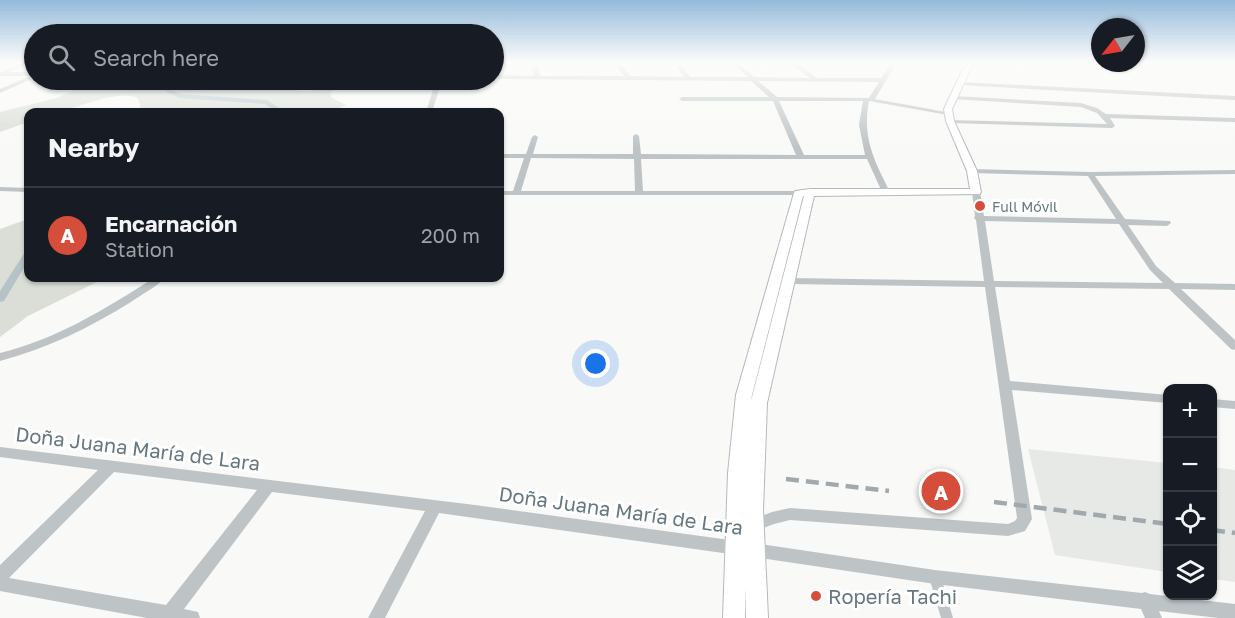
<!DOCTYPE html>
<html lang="en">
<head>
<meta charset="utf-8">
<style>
	:root { --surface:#171b24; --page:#242831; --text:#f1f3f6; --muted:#9ea1a6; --line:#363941; --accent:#d54d3b }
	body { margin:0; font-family:"Golos Text",sans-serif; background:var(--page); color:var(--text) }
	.controls { position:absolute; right:18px; bottom:18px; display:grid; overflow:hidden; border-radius:12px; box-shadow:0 2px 4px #0004 }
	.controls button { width:54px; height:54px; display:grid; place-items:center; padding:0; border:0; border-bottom:2px solid var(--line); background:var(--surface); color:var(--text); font:30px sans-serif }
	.compass { position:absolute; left:1091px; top:18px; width:54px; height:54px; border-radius:50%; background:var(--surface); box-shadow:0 2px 4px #0004; rotate:239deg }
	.you { position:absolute; left:596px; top:364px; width:21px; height:21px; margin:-15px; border:4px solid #fff; border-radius:50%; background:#1a73e8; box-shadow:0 0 0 9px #1a73e833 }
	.badge { display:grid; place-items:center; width:39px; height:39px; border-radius:50%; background:var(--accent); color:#fff; font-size:20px; font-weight:700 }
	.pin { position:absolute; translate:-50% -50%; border:3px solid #fff; box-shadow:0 2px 6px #0006 }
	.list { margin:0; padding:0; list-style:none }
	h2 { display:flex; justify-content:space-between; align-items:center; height:78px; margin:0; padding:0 24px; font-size:26px }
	h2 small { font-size:20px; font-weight:400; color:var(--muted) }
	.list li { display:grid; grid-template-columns:39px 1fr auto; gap:18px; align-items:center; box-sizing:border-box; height:96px; padding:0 24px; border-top:2px solid var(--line) }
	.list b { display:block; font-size:22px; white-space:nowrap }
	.list p { margin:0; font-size:20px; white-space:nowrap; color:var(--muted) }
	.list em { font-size:20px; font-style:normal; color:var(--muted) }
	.icon { flex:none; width:33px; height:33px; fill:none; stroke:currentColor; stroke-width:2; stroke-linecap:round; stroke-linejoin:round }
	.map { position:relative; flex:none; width:1235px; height:618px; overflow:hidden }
	.search { position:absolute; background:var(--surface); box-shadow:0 2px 4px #0004; left:24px; top:24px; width:480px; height:66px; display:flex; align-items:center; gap:15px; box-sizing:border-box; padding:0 21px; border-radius:33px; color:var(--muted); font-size:22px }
	.panel { position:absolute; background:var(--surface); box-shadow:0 2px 4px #0004; left:24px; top:108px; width:480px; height:174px; border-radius:12px }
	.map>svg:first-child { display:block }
	.built { fill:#e7e9e7 }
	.green { fill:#daded7 }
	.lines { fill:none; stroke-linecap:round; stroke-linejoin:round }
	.canal { fill:#b6c3c6; fill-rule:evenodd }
	.secondary-casing { stroke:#b3babd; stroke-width:2 }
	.pedestrian { fill:#bec4c6; fill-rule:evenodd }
	.minor { fill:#bec4c6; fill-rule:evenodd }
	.secondary { fill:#fff; fill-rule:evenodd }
	.rail { stroke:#a1a9ac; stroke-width:4.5; stroke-dasharray:13 7; stroke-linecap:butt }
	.poi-dot { fill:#d54d3b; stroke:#fff; stroke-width:2 }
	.labels { text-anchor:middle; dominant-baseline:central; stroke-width:6; stroke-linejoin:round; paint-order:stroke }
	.far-poi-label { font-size:14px; fill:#66787f; stroke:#fff; text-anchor:start }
	.near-street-label { font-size:20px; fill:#66787f; stroke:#fff }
	.near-poi-label { font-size:20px; fill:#66787f; stroke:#fff; text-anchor:start }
</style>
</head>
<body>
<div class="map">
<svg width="1235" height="618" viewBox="0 0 1235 618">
	<rect width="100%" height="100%" fill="#f9f9f7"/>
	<g class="built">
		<polygon points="1028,449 1167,463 1167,572 1055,555"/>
		<polygon points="1213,467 1235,470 1235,582 1213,579"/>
	</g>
	<g class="green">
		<path d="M103,80h124l80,12 52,-12h45l-13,4 -56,5 -5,4 2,5 14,7 -16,7h-183l-6,-3 -3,-11c-22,-10 -62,12 -85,14 -8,1 -17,0 -25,0v10l-28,10v-20l57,-14 36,-17z"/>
		<polygon points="28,219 28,278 105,278 28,316 0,337 0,229"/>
	</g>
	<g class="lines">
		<g class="canal">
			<polygon points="154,80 160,80 171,90 180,94 267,100 280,109 278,112 272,112 273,109 265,104 179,98 167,92"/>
			<polygon points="28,251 28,261 4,301 0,302 0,291 25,252"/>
		</g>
		<g class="secondary-casing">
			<path id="secondary" d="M970,62h7l-7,8 -18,39 2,12 23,50 4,21 -1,2 -166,2 -47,207 -4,107 5,108h-22l-1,-31v31h-22l5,-145 8,-78 58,-202 1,-2 15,-2h160l-3,-18 -21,-50 -2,-12 19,-40zM803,196h1l-53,205 1,-6z"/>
		</g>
		<polygon class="pedestrian" points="935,572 939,573 941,577 953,618 941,618 929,577 931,573"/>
		<g class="minor">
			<polygon points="25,62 32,62 8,72 31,72 34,74 34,78 0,93 0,89 30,76 0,76 0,72 4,72 4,70"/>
			<path d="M531,62h6l3,14h84l-10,-14h6l10,14 54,1 -11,-15h6l11,15h58l-17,-15h6l17,15 56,1 -21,-16h6l22,16h64l10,-16h6l-22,37 76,14 -3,2 -79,-14c-7,37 5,59 21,91l-4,2 -4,-2 -15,-33h-226l2,32h156l4,2 -4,2h-299v-4h13l11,-33h-24v-4h26l6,-17 3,-2 3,2 -5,17h100v-18l3,-2 3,2 2,18 155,1 -23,-54h-91l-3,-2 3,-2h87l-18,-16 -257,-2v-4l40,1zM758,81l121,1 -10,16 -92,-1zM779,101h84l-4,24 6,30h-61zM531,158l103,1 1,32h-114z"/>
			<polygon points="265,80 271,80 264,89 260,89 259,88"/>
			<polygon points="335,80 341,80 339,87 336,89 333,87"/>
			<polygon points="436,80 442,80 432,112 426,112"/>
			<polygon points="960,82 1235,96 1235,100 958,85 958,83"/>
			<polygon points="953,96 1081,103 1097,108 1106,114 1235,118 1235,122 1110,118 1115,126 1112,128 950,123 947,121 948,120 1107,124 1097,113 1081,107 951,99 951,97"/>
			<path d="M969,169l121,3 145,-2v4l-140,2 30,43 45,2 1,2 -4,3 -39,-1 28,41 19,17 60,1v6l-54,-1 54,51v10l-4,-1 -62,-60 -174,-2 15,94 158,14v8l-156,-13 20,129 -7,12 -17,5 -218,-16 -16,4 -19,7 -5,-1 -2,-5 2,-5 22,-8 18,-4 218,16 7,-3 2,-3 -32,-231 -196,-3 -5,-3 5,-3 195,3 -8,-61 -2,-2 1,-2 -3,-24 4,-2 4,2 4,24 132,3 -28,-43 -116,-3 -4,-2zM985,221l134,3 31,46 13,13 -169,-2z"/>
			<polygon points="0,187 28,188 28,192 0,191"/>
			<path d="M154,278h11c-9,9 -23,16 -34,24 -42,26 -83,46 -131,59v-8c57,-14 105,-44 154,-75z"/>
			<polygon points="1212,399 1235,401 1235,409 1212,407"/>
			<path d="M0,447l475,58 262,36 5,2 3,5 -3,5 -5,2 -298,-42 -54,105h-17l57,-107 -153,-19 -88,117 14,3 2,6h-53l-147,-27v-26l98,-95 -98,-13zM114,472l143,18 -91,115 -157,-27z"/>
			<polygon points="753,543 935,570 1142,593 1145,592 1150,594 1235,604 1235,618 1218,618 1159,611 1162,618 1145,618 1141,609 935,584 753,557 748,555 745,550 748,545"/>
		</g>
		<use href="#secondary" class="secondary"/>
		<g class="rail">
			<polyline points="786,479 889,491"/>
			<polyline points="994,502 1168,524"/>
			<polyline points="1212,530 1235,533"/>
		</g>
	</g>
	<linearGradient id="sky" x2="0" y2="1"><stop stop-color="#94bada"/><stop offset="0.42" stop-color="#fcfcfb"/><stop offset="1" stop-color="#fcfcfb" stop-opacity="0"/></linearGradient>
	<rect width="1235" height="148" fill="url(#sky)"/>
	<g class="poi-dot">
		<circle cx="980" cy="206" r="6"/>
		<circle cx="816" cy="596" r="6"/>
	</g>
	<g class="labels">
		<g class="far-poi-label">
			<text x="992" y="206">Full Móvil</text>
		</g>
		<g class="near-street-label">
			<text transform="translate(138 448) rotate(7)">Doña Juana María de Lara</text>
			<text transform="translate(621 510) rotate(8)">Doña Juana María de Lara</text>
		</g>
		<g class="near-poi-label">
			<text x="828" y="596">Ropería Tachi</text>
		</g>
	</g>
</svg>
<div class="controls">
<button>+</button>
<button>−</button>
<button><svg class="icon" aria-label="locate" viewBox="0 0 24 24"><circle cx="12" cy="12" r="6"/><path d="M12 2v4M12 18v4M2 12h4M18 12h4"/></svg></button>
<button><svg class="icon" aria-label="layers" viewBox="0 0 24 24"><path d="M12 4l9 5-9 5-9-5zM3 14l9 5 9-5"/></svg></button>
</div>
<svg class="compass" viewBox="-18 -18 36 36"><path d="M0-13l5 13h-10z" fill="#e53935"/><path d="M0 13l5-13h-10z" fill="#9ea1a6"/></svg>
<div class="you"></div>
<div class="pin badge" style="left:941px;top:491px">A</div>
<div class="search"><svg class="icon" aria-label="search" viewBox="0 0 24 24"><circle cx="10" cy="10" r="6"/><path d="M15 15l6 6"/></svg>Search here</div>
<section class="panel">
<h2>Nearby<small></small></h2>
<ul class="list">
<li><span class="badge">A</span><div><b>Encarnación</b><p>Station</p></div><em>200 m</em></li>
</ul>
</section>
</div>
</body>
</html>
